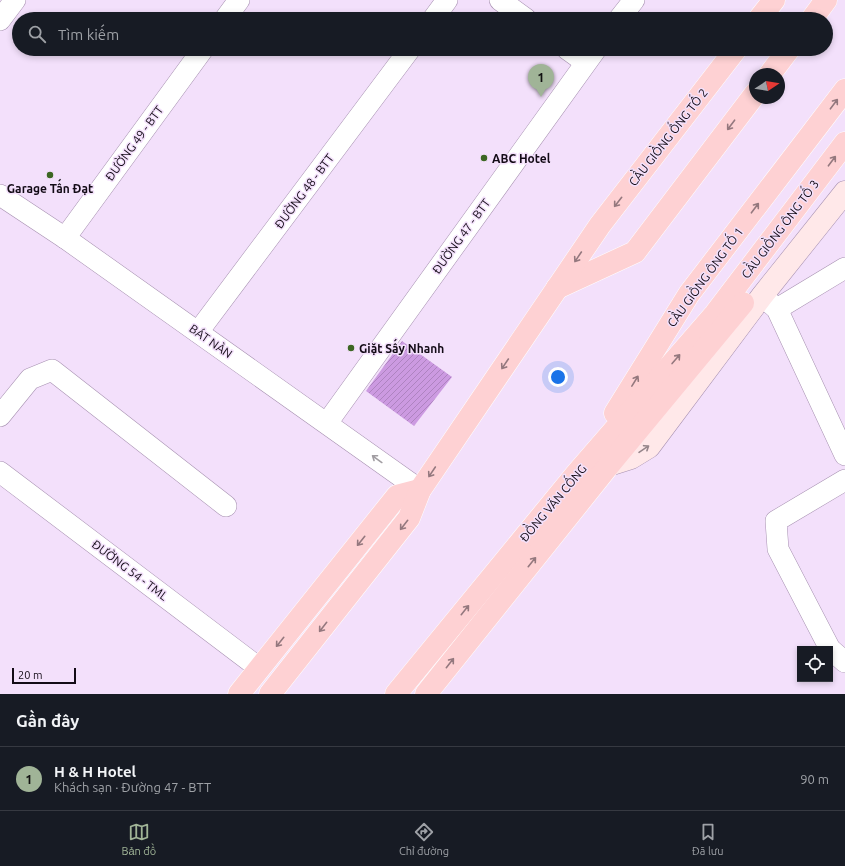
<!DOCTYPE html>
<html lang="vi">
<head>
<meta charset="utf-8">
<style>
	:root { --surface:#171b24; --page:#242831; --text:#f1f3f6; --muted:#9ea1a6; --line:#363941; --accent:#a0b497 }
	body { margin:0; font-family:Ubuntu,sans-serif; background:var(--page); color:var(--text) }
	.controls { position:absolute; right:12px; bottom:12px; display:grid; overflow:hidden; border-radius:0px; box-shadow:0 2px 6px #0003 }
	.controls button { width:36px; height:36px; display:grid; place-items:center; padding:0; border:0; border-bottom:1px solid var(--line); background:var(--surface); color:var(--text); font:20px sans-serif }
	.compass { position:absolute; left:749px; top:68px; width:36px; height:36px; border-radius:50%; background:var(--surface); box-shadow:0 2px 6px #0003; rotate:78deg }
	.scale { position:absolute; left:12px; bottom:10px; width:64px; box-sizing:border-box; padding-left:4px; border:2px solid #130b16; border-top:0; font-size:11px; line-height:14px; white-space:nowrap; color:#130b16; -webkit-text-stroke:3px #f3e0fb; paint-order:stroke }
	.you { position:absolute; left:558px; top:377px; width:14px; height:14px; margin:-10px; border:3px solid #fff; border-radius:50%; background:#1a73e8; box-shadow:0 0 0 6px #1a73e833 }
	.badge { display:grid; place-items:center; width:26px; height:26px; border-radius:50%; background:var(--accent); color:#111; font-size:13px; font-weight:700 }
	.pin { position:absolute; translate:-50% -33px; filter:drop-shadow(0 1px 2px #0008) }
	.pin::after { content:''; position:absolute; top:21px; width:14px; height:12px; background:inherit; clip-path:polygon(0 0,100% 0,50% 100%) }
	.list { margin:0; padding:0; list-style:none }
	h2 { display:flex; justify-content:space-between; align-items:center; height:52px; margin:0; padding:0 16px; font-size:17px }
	h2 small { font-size:13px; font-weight:400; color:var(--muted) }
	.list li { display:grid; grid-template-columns:26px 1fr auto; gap:12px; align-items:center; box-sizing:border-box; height:64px; padding:0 16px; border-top:1px solid var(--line) }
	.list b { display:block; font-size:15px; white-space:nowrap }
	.list p { margin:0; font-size:13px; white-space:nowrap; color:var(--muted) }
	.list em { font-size:13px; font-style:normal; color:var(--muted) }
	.icon { flex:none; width:22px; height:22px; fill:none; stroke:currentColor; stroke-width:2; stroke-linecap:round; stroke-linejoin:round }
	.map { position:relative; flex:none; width:845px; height:694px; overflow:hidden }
	.search { position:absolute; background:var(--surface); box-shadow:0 2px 6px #0003; left:12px; right:12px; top:12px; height:44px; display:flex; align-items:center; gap:10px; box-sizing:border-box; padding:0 14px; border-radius:22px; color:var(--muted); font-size:15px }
	.sheet { height:116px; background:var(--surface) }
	nav { display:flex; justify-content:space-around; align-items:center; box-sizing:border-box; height:56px; border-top:1px solid var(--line); background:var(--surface); font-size:11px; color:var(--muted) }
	nav a { display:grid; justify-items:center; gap:2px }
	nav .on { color:var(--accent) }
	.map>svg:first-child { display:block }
	.building { fill:url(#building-hatch) }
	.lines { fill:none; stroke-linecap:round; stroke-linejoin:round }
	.street-casing { stroke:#a791b1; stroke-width:22 }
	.secondary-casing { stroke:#a791b1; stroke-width:23 }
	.primary-casing { stroke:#fff; stroke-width:23 }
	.street { stroke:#fff; stroke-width:21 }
	.secondary { stroke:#ffe8e9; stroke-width:22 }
	.primary { stroke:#fed1d3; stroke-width:22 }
	.oneway { stroke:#94787e }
	.oneway2 { stroke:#95858a }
	.oneway3 { stroke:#a19da2 }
	.poi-dot { fill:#3c6623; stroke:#f3e0fb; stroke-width:1.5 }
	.labels { text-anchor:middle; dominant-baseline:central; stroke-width:3; stroke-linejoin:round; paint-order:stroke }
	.street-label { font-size:12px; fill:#130b16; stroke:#f3e0fb }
	.poi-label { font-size:12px; font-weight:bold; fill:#130b16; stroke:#f3e0fb; text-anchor:start }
</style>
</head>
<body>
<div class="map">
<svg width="845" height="694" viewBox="0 0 845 694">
	<defs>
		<pattern id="building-hatch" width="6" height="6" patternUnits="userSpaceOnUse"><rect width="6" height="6" fill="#cc9ae1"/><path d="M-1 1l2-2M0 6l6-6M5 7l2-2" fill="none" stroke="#ae83c0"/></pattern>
	</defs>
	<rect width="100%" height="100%" fill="#f3e0fb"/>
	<polygon class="building" points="402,341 452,377 414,426 366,391"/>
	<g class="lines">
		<g class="street-casing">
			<g id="street">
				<polyline points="500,0 526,19"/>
				<polyline points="225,19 239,0"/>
				<polyline points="433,19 447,0"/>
				<polyline points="619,19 634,0"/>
				<polyline points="0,20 15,0"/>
				<polyline points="567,49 585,62"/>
				<polyline points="0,195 65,238 420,490"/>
				<polyline points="65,238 203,49"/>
				<polyline points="762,296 777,309 845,455"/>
				<polyline points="777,309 845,268"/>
				<polyline points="198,332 410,49"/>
				<polyline points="0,416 30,379 52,370 226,506"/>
				<polyline points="327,423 596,49"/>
				<polyline points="0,472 259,668"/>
				<polyline points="845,480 776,521 778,549 830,649 845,662"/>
			</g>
		</g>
		<g class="secondary-casing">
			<polyline id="secondary" points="609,465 631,458 649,447 762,296 845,192"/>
		</g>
		<g class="primary-casing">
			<g id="primary">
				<polyline points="759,19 774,0"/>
				<polyline points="812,19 826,0"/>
				<polyline points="770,74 789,49"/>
				<polyline points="557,288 635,252 755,94"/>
				<polyline points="615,413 689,294 845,90"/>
				<polyline points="239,694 397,496 420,490"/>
				<polyline points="270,694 409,518 420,490 600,225 736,49"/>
				<polyline points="396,694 577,473 715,314 845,143"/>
				<polyline points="426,694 609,465 743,303"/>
			</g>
		</g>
		<use href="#street" class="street"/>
		<use href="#secondary" class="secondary"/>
		<use href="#primary" class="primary"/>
	</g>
	<defs><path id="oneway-shaft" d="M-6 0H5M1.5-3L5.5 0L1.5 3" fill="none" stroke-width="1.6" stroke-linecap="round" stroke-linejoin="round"/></defs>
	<g class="oneway">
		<use href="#oneway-shaft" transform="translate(834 104) rotate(-53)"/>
		<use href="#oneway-shaft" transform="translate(731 125) rotate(127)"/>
		<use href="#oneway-shaft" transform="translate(832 161) rotate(-53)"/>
		<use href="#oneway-shaft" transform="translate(618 202) rotate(128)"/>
		<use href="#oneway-shaft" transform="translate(755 208) rotate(-53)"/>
		<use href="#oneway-shaft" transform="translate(578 257) rotate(124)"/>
		<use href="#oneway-shaft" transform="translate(676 359) rotate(-49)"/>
		<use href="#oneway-shaft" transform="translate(505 364) rotate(124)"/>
		<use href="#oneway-shaft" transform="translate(635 381) rotate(-58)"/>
		<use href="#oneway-shaft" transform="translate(432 472) rotate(124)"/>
		<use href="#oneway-shaft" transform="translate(404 525) rotate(128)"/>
		<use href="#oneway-shaft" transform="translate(361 541) rotate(129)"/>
		<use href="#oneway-shaft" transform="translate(532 562) rotate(-51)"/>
		<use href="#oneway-shaft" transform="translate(465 610) rotate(-51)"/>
		<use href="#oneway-shaft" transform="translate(323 627) rotate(128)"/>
		<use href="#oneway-shaft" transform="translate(280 642) rotate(129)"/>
		<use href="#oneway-shaft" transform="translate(450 663) rotate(-52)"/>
	</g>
	<use class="oneway2" href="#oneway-shaft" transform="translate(644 449) rotate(-34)"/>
	<use class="oneway3" href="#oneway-shaft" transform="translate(377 459) rotate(-144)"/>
	<g class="poi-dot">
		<circle cx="484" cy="158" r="4"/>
		<circle cx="50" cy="175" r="4"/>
		<circle cx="351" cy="348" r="4"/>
	</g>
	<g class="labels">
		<g class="street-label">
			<text transform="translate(668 137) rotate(-52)">CẦU GIỒNG ỐNG TỐ 2</text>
			<text transform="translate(134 143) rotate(-54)">ĐƯỜNG 49 - BTT</text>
			<text transform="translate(304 191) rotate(-53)">ĐƯỜNG 48 - BTT</text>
			<text transform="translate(780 229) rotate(-53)">CẦU GIỒNG ÔNG TỐ 3</text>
			<text transform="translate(461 236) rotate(-54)">ĐƯỜNG 47 - BTT</text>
			<text transform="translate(705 277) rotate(-54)">CẦU GIỒNG ÔNG TỐ 1</text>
			<text transform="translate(211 341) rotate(35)">BÁT NÀN</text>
			<text transform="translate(553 503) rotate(-50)">ĐỒNG VĂN CỐNG</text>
			<text transform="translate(130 570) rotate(37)">ĐƯỜNG 54 - TML</text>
		</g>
		<g class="poi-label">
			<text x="492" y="158">ABC Hotel</text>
			<text x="50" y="188" text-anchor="middle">Garage Tấn Đạt</text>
			<text x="359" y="348">Giặt Sấy Nhanh</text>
		</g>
	</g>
</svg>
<div class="controls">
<button><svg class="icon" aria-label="locate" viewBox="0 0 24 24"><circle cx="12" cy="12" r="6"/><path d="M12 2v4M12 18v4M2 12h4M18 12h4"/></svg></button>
</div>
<svg class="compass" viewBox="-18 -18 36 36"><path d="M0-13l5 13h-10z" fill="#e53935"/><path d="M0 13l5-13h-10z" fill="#9ea1a6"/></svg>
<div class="scale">20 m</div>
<div class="you"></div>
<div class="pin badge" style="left:541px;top:97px">1</div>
<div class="search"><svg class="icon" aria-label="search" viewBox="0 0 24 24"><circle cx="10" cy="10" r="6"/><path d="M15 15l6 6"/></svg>Tìm kiếm</div>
</div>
<section class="sheet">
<h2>Gần đây<small></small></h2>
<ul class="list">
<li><span class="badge">1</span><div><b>H &amp; H Hotel</b><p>Khách sạn · Đường 47 - BTT</p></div><em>90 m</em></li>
</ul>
</section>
<nav>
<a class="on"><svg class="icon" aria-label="map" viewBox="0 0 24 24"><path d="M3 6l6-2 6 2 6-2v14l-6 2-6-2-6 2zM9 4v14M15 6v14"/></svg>Bản đồ</a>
<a><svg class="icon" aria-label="directions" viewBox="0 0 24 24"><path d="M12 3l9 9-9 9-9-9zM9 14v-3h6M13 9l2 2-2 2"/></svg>Chỉ đường</a>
<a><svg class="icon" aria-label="saved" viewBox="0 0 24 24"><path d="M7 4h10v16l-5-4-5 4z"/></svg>Đã lưu</a>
</nav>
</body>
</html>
